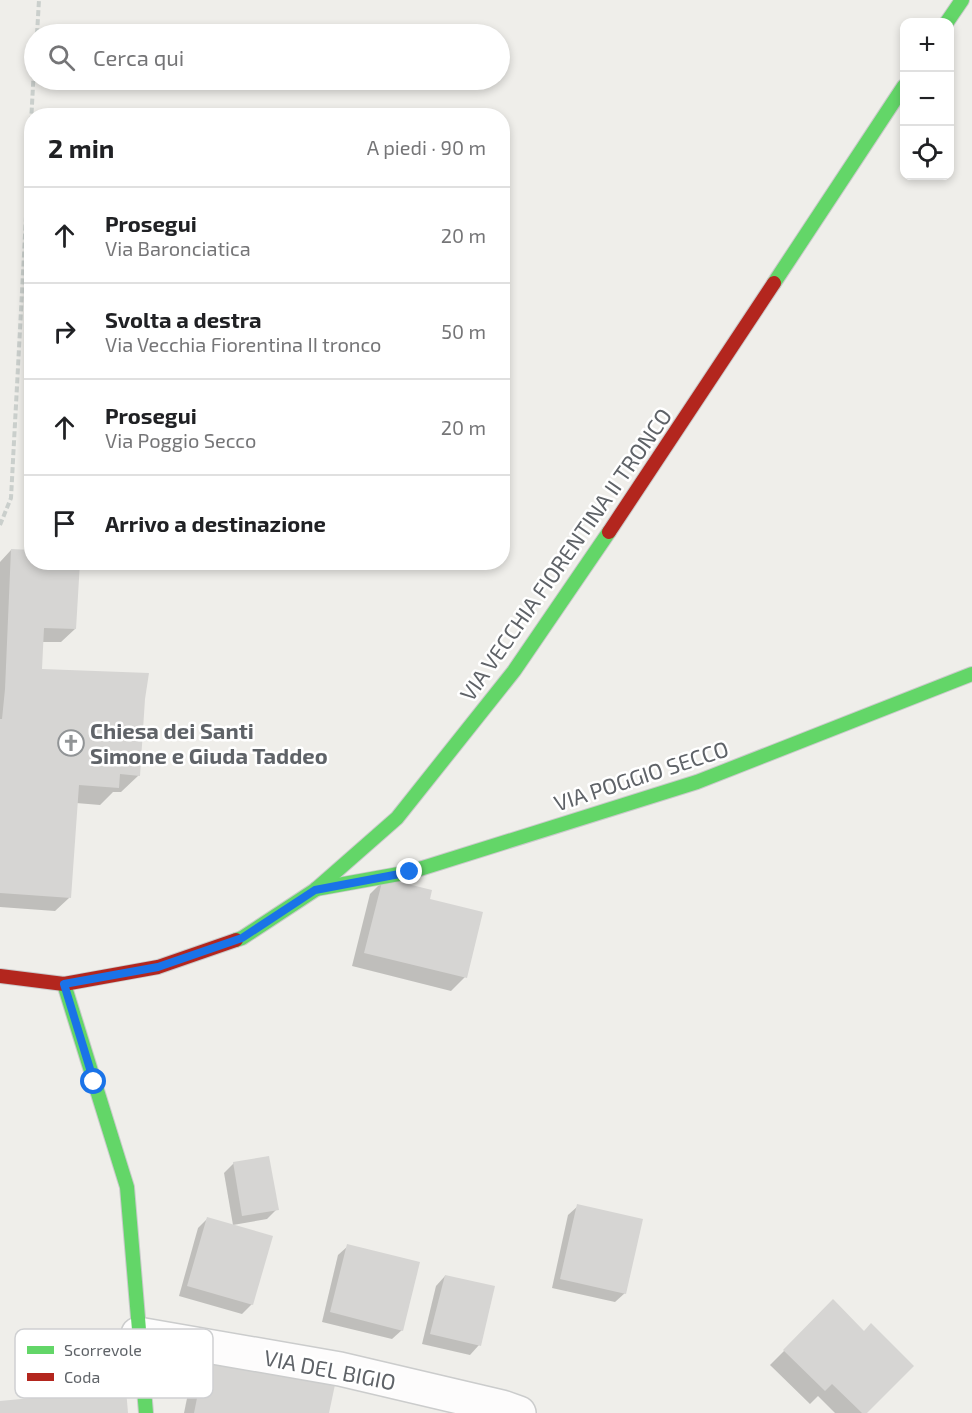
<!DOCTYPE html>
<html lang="it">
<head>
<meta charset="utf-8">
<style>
	:root { --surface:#fff; --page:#f6f6f6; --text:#202124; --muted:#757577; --line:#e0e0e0 }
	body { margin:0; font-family:"Exo 2",sans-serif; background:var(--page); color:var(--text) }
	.controls { position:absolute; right:18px; top:18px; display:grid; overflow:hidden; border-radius:12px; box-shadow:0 3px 9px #0003 }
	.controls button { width:54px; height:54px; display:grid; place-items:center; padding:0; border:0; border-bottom:2px solid var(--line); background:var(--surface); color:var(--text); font:30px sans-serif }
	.stop { position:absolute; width:18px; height:18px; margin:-14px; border:4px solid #1a73e8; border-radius:50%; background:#fff }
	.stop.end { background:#1a73e8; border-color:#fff; box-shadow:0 2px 6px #0008 }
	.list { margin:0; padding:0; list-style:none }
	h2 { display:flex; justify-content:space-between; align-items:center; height:78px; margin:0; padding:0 24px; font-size:26px }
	h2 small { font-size:20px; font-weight:400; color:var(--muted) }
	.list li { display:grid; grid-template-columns:39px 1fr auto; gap:18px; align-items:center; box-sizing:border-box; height:96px; padding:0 24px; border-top:2px solid var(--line) }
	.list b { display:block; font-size:22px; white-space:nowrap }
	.list p { margin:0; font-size:20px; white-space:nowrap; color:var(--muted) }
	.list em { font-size:20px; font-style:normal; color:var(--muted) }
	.icon { flex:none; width:33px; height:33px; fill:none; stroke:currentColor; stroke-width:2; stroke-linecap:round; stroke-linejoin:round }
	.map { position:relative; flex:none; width:972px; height:1413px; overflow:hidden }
	.search { position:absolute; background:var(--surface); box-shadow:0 3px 9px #0003; left:24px; top:24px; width:486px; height:66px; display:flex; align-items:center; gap:15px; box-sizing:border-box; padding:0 21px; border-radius:33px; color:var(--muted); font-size:22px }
	.panel { position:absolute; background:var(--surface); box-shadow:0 3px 9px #0003; left:24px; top:108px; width:486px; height:462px; border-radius:24px }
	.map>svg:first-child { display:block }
	.shadow { fill:#0003 }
	.building { fill:#d6d5d3 }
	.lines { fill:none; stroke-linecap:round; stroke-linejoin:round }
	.street-casing { stroke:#cbcccc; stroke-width:36 }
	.fast-casing { stroke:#cacacb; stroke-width:16 }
	.jam-casing { stroke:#cacacb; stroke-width:16 }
	.path { stroke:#cacfcc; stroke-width:4; stroke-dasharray:6 3; stroke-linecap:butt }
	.street { stroke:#fdfcfc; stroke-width:33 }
	.fast { stroke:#63d668; stroke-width:14 }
	.jam { stroke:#b3261e; stroke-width:14 }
	.route { stroke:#1a73e8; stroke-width:8 }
	.labels { text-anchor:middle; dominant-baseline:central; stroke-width:5; stroke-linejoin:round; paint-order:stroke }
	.street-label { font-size:22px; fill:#5f6368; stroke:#fff }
	.poi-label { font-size:22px; font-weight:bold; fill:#5f6368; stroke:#fff; text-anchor:start }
	.key { fill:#fff; stroke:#cfd0d2; stroke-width:1.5 }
	.key-label { font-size:16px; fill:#5f6368 }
</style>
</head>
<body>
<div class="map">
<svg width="972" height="1413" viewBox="0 0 972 1413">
	<rect width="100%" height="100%" fill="#efeeea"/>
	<g class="shadow">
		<polygon points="11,550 32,562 75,629 61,642 41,642 40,670 143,698 139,775 121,792 113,792 100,805 76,803 69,898 55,911 0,907 0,562"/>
		<polygon points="384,880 428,901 465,977 451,991 352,966 370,894"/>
		<polygon points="234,1163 277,1209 267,1219 233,1225 224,1173"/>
		<polygon points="578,1206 625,1293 615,1302 552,1288 568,1215"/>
		<polygon points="207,1219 252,1304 242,1314 179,1296 198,1228"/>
		<polygon points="348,1246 402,1330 392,1339 322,1322 338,1255"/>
		<polygon points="445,1276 479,1345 470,1355 422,1344 436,1286"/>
		<polygon points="833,1302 863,1333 865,1413 835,1413 818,1396 810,1404 770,1365"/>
		<polygon points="207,1355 328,1413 184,1413 193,1369"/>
	</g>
	<g class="building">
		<polygon points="11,549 32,550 32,562 80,562 76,629 44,628 42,669 149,673 145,699 140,776 120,774 119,788 79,785 71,898 0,893 0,719 2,719 5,689"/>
		<polygon points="383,878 432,890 430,899 483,912 467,978 364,953"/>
		<polygon points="269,1156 279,1210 242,1216 233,1162"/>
		<polygon points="577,1204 643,1219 626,1294 560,1279"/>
		<polygon points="207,1217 273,1236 253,1305 187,1286"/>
		<polygon points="347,1244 420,1262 403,1331 330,1312"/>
		<polygon points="445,1275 495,1286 481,1346 430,1334"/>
		<polygon points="833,1299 864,1331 871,1323 914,1366 867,1413 862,1413 832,1384 825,1391 783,1350"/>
		<polygon points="206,1353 336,1380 329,1413 194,1413"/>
		<polygon points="126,1389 128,1413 0,1413 0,1401"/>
	</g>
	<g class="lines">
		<g class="street-casing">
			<polyline id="street" points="138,1334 340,1369 502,1407 519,1413"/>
		</g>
		<g class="fast-casing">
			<g id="fast">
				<polyline points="947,22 962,0"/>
				<polyline points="774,283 904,86"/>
				<polyline points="316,889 410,872 697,782 972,674"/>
				<polyline points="236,940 242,938 315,890 397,818 514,671 609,532"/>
				<polyline points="64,984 127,1187 146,1413"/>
			</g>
		</g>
		<g class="jam-casing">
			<g id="jam">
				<polyline points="609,532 774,283"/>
				<polyline points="0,976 64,984 158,967 236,940"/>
			</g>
		</g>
		<g class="path">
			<polyline points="37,34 39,0"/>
			<polyline points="0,525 11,498 34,67"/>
		</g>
		<use href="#street" class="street"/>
		<use href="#fast" class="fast"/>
		<use href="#jam" class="jam"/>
	</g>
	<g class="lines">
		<polyline class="route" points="94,1082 64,984 158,967 242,938 315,890 410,872"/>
	</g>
	<defs>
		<g id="church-ring" transform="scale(1.35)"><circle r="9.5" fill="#fff" stroke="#919496" stroke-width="1.5"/><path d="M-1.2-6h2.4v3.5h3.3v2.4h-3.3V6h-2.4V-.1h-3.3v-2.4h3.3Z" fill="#919496"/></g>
	</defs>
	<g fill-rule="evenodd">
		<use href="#church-ring" x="71" y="743"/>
	</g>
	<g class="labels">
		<g class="street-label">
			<text transform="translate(565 554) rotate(-55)">VIA VECCHIA FIORENTINA II TRONCO</text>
			<text transform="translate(641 775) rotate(-18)">VIA POGGIO SECCO</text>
			<text transform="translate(330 1369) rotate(11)">VIA DEL BIGIO</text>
		</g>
		<g class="poi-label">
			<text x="90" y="730">Chiesa dei Santi<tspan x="90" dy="25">Simone e Giuda Taddeo</tspan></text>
		</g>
	</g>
	<rect x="15" y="1329" width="198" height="69" rx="9" class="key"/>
	<rect x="27" y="1346" width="27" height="8" fill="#63d668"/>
	<rect x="27" y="1373" width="27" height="8" fill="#b3261e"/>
	<g class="key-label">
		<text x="64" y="1356">Scorrevole</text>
		<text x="64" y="1383">Coda</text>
	</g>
</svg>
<div class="controls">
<button>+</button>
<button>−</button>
<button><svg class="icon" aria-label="locate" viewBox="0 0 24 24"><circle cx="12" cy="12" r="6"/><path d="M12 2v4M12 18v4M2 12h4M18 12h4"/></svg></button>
</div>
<div class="stop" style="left:94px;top:1082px"></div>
<div class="stop end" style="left:410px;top:872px"></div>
<div class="search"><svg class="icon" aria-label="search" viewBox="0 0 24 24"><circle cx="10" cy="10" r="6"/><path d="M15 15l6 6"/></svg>Cerca qui</div>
<section class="panel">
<h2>2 min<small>A piedi · 90 m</small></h2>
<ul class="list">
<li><svg class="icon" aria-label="ahead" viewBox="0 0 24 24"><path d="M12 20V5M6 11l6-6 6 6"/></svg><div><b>Prosegui</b><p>Via Baronciatica</p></div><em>20 m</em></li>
<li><svg class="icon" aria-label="right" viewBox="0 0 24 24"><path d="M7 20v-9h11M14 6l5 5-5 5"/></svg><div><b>Svolta a destra</b><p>Via Vecchia Fiorentina II tronco</p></div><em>50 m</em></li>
<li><svg class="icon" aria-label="ahead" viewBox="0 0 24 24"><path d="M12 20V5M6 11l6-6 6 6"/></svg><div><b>Prosegui</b><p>Via Poggio Secco</p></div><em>20 m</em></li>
<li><svg class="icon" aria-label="arrive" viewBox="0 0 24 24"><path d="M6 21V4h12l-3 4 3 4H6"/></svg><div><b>Arrivo a destinazione</b></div></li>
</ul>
</section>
</div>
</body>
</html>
